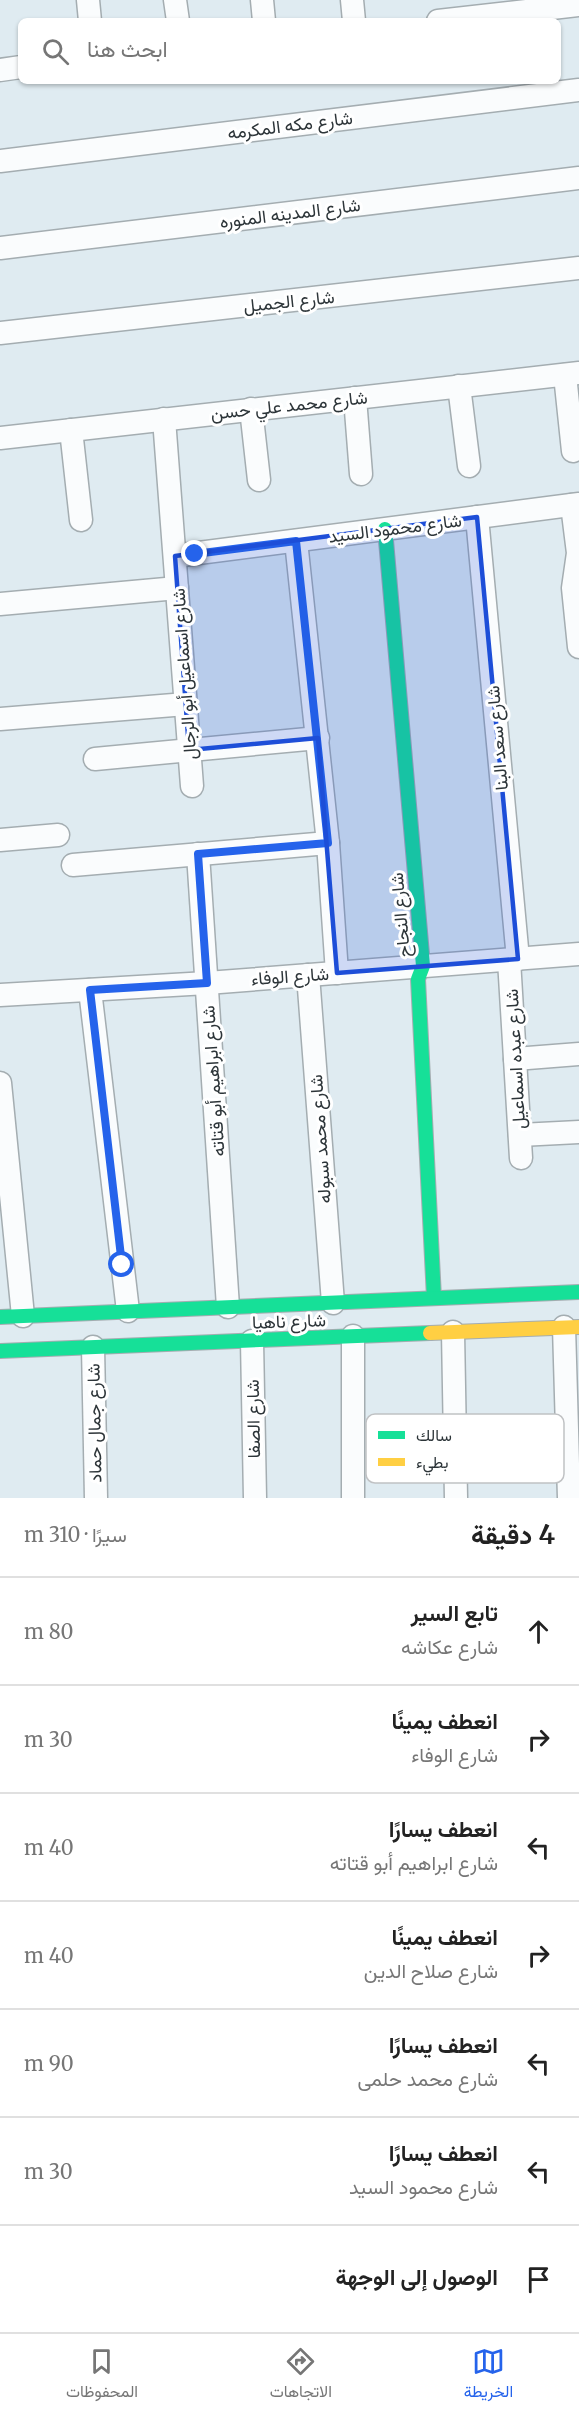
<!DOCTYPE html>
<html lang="ar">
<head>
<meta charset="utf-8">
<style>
	:root { --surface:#fff; --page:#f2f2f2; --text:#222; --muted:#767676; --line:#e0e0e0; --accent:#2563eb }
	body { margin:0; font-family:Merriweather,Vazirmatn,serif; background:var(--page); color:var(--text); direction:rtl }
	.stop { position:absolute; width:18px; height:18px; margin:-14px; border:4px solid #2563eb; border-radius:50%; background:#fff }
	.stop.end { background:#2563eb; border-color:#fff; box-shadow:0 2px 6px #0008 }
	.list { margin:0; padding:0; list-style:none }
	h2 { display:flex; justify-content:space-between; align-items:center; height:78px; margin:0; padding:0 24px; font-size:26px }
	h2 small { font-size:20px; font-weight:400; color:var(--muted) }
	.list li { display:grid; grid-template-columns:39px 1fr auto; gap:18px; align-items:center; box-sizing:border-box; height:108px; padding:0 24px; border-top:2px solid var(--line) }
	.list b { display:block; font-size:22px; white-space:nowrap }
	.list p { margin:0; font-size:20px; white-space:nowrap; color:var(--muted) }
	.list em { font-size:20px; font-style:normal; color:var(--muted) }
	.icon { flex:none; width:33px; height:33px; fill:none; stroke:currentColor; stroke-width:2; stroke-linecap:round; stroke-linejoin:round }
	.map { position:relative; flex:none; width:579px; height:1498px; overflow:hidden; direction:ltr }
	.search { position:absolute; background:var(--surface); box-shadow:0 2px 4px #0004; left:18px; right:18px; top:18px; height:66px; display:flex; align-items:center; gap:15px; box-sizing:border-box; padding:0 21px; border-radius:9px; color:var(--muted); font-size:22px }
	.sheet { height:834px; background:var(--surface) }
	nav { display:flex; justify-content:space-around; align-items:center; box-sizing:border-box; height:84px; border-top:2px solid var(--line); background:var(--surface); font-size:16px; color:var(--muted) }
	nav a { display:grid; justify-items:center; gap:3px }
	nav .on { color:var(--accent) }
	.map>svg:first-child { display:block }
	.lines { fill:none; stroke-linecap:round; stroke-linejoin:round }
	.street-casing { stroke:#a4adb1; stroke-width:25 }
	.fast-casing { stroke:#a4adb1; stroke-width:16 }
	.slow-casing { stroke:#a4adb1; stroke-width:16 }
	.street { stroke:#fafcfd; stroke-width:22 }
	.fast { stroke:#16e098; stroke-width:14 }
	.slow { stroke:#ffcf43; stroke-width:14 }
	.route { stroke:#2563eb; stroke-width:8 }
	.marked { fill:#1d4ed8; fill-opacity:0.2; stroke:#1d4ed8; stroke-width:4.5; stroke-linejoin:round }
	.labels { text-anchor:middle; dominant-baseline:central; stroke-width:6; stroke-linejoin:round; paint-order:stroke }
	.street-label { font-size:18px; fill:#2d3539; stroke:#fff }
	.key { fill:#fff; stroke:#c0c2c4; stroke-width:1.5 }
	.key-label { font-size:16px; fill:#2d3539 }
</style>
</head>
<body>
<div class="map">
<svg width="579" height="1498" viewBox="0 0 579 1498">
	<rect width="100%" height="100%" fill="#dfebf1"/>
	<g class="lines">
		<g class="street-casing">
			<g id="street">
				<polyline points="88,0 90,21"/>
				<polyline points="175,0 178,21"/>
				<polyline points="262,0 264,21"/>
				<polyline points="352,0 354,21"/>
				<polyline points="438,21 579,5"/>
				<polyline points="0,70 21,67"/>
				<polyline points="0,161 579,90"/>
				<polyline points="0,248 579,178"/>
				<polyline points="0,333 579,268"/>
				<polyline points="565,375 573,451"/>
				<polyline points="459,386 469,466"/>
				<polyline points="355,398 361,474"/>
				<polyline points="251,409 259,480"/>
				<polyline points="164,419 192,786"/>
				<polyline points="71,430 81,520"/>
				<polyline points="0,438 579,373"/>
				<polyline points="572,505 578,553 573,588 579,647"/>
				<polyline points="477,517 518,959"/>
				<polyline points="296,541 328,843 337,973"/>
				<polyline points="175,556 579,504"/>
				<polyline points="0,604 177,588"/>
				<polyline points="0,719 186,704"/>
				<polyline points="95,759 318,738"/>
				<polyline points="0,840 58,835"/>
				<polyline points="198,854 228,1307"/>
				<polyline points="73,865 328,843"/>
				<polyline points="509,960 521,1158"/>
				<polyline points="308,975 333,1303"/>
				<polyline points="90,990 128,1311"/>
				<polyline points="0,995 207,983 579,954"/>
				<polyline points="515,1059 579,1054"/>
				<polyline points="0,1083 23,1316"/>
				<polyline points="520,1135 579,1132"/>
				<polyline points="564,1327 569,1498"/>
				<polyline points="453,1332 456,1498"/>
				<polyline points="353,1336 353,1498"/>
				<polyline points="252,1341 255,1498"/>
				<polyline points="93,1347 96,1498"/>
			</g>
		</g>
		<g class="fast-casing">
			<g id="fast">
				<polyline points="385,529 423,966 418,979 434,1298"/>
				<polyline points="0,1317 579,1292"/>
				<polyline points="0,1351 430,1333"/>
			</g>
		</g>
		<g class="slow-casing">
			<polyline id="slow" points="430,1333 579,1327"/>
		</g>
		<use href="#street" class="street"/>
		<use href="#fast" class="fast"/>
		<use href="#slow" class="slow"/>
	</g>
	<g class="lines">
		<polyline class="route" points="122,1265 90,990 207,983 198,854 328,843 296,541 195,554"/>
	</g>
	<path class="marked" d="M477,517l41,442 -181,14 -19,-235 -129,12 -14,-194z"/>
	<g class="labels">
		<g class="street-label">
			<text transform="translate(290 125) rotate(-7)">شارع مكه المكرمه</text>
			<text transform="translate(290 213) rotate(-7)">شارع المدينه المنوره</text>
			<text transform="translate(289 301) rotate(-6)">شارع الجميل</text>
			<text transform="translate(289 405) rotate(-6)">شارع محمد علي حسن</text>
			<text transform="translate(395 528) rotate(-7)">شارع محمود السيد</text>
			<text transform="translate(184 674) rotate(-94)">شارع اسماعيل أبو الرجال</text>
			<text transform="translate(497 738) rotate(-95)">شارع سعد البنا</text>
			<text transform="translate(400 915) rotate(-95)">شارع النجاح</text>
			<text transform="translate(290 976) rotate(-4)">شارع الوفاء</text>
			<text transform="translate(515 1059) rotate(-93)">شارع عبده اسماعيل</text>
			<text transform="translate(213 1081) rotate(-94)">شارع ابراهيم أبو قتاته</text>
			<text transform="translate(320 1139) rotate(-94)">شارع محمد سبوله</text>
			<text transform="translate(289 1321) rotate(-2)">شارع ناهيا</text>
			<text transform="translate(253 1419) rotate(-91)">شارع الصفا</text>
			<text transform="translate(94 1423) rotate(-91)">شارع جمال حماد</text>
		</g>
	</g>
	<rect x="366" y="1414" width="198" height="69" rx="9" class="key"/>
	<rect x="378" y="1431" width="27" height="8" fill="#16e098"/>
	<rect x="378" y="1458" width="27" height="8" fill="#ffcf43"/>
	<g class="key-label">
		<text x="416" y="1441">سالك</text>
		<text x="416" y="1468">بطيء</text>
	</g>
</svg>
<div class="stop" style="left:122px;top:1265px"></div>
<div class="stop end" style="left:195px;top:554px"></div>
<div class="search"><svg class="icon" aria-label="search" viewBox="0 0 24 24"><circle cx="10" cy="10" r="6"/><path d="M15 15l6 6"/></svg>ابحث هنا</div>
</div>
<section class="sheet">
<h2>4 دقيقة<small>سيرًا · 310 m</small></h2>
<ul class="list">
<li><svg class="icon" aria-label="ahead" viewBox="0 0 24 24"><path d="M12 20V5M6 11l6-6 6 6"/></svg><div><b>تابع السير</b><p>شارع عكاشه</p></div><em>80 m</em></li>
<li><svg class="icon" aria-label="right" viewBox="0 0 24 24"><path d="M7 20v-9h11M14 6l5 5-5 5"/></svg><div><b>انعطف يمينًا</b><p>شارع الوفاء</p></div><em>30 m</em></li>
<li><svg class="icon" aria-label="left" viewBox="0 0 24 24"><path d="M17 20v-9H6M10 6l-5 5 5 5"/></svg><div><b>انعطف يسارًا</b><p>شارع ابراهيم أبو قتاته</p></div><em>40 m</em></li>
<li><svg class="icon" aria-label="right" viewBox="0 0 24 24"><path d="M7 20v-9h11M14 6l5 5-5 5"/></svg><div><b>انعطف يمينًا</b><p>شارع صلاح الدين</p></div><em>40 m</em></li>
<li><svg class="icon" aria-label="left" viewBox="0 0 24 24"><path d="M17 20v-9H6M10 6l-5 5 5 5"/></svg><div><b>انعطف يسارًا</b><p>شارع محمد حلمى</p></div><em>90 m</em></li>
<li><svg class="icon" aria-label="left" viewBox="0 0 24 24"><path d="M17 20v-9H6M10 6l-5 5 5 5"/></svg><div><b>انعطف يسارًا</b><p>شارع محمود السيد</p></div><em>30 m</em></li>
<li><svg class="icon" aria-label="arrive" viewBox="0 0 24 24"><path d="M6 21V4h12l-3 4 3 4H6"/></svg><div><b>الوصول إلى الوجهة</b></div></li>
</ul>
</section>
<nav>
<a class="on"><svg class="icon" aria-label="map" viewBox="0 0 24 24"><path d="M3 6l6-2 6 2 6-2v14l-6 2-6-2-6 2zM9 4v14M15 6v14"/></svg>الخريطة</a>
<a><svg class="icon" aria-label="directions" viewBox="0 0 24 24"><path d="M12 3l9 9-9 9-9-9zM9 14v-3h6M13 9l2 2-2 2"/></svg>الاتجاهات</a>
<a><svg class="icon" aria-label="saved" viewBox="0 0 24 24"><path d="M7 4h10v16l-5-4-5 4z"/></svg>المحفوظات</a>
</nav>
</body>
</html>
